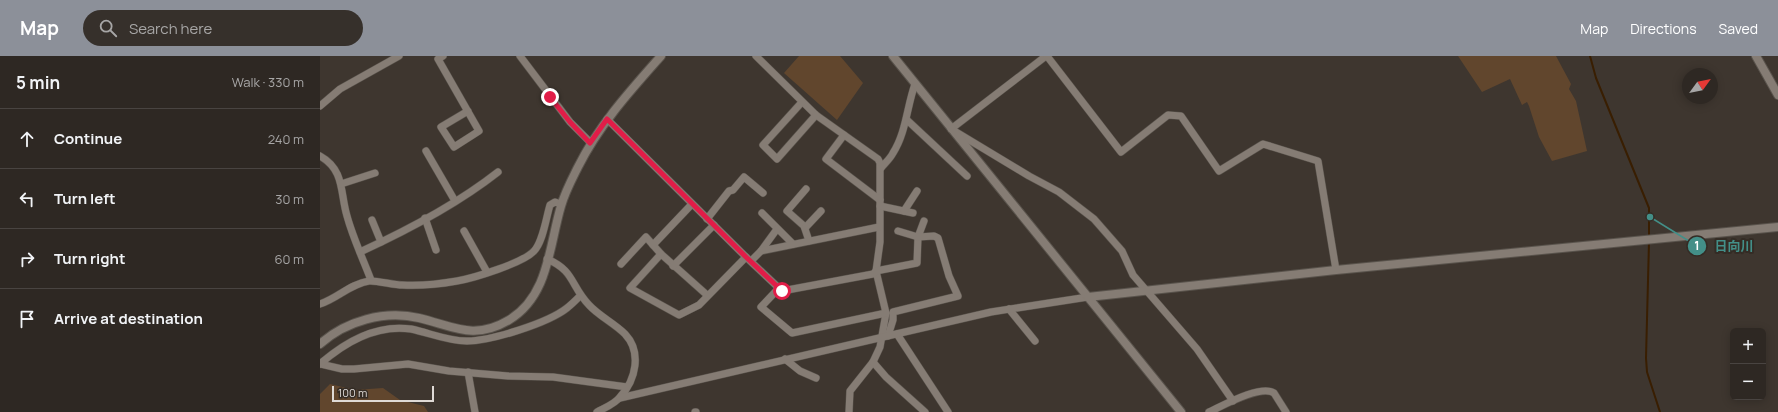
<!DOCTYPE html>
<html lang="en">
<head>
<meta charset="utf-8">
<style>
	:root { --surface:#2e2823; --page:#36302b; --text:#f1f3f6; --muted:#a7a6a6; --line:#494441; --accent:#8c9099 }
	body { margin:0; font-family:Manrope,"Noto Sans JP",sans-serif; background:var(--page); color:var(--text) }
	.controls { position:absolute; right:12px; bottom:12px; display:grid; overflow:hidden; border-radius:6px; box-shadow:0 2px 10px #0003 }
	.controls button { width:36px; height:36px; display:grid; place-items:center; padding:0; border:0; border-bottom:1px solid var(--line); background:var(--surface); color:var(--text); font:20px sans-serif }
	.compass { position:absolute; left:1362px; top:12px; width:36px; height:36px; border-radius:50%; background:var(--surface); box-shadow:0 2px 10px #0003; rotate:57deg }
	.scale { position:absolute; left:12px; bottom:10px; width:102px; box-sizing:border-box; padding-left:4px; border:2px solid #dfdad6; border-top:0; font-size:11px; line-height:14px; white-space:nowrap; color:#dfdad6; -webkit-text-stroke:3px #342c25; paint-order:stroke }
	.stop { position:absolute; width:12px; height:12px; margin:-9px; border:3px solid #e11d48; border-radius:50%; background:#fff }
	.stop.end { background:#e11d48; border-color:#fff; box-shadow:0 1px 4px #0008 }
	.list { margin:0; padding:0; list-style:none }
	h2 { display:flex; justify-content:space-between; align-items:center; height:52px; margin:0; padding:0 16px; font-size:17px }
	h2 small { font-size:13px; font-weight:400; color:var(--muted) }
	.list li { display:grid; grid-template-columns:26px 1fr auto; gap:12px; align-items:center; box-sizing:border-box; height:60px; padding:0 16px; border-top:1px solid var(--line) }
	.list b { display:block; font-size:15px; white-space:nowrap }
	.list em { font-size:13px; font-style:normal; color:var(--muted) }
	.icon { flex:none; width:22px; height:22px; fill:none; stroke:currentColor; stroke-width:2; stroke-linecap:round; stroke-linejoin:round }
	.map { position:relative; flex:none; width:1458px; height:356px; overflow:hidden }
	header { display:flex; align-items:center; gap:24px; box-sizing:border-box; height:56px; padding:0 20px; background:var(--accent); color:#fff }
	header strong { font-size:19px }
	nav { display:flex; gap:22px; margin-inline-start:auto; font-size:14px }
	.search { width:280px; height:36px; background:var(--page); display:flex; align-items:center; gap:10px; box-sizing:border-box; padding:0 14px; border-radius:22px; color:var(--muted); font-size:15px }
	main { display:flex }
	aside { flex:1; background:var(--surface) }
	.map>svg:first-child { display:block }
	.green { fill:#61462d }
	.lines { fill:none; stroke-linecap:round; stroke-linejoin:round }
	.stream { stroke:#391e01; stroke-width:2 }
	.minor-casing { stroke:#59534c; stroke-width:8 }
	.tertiary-casing { stroke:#59534c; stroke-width:10 }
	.minor { stroke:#857c74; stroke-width:7 }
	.tertiary { stroke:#857c74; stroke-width:8 }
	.route { stroke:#e11d48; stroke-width:5 }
	.leader { fill:none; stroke:#438f88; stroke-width:1.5 }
	.callout-dot { fill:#438f88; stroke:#342c25; stroke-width:1.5 }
	.mark-label { font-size:12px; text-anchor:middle; font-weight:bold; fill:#fff }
	.callout-label { font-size:13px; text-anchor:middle; font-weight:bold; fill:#438f88; stroke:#342c25; stroke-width:4; stroke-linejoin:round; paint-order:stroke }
</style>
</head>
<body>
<header>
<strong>Map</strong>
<div class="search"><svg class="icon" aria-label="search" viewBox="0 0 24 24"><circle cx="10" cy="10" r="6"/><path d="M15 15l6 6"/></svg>Search here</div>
<nav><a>Map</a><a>Directions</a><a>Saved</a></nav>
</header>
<main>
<aside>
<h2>5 min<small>Walk · 330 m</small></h2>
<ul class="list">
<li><svg class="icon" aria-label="ahead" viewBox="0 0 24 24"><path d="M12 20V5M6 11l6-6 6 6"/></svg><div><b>Continue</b></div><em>240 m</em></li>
<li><svg class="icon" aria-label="left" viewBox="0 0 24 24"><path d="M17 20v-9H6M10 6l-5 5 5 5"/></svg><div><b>Turn left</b></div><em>30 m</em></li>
<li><svg class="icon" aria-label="right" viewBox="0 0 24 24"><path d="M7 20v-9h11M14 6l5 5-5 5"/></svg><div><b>Turn right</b></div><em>60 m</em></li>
<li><svg class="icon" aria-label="arrive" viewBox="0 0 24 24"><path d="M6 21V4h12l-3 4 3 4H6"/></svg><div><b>Arrive at destination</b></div></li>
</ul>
</aside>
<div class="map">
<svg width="1458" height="356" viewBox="0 0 1458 356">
	<rect width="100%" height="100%" fill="#3e362f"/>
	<g class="green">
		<polygon points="479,0 520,0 543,27 517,64 464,17"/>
		<polygon points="1138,0 1236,0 1251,28 1249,33 1256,45 1267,95 1232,105 1219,81 1209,50 1207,46 1202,49 1190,23 1162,36"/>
		<polygon points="10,328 35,334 63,332 80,344 104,350 108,356 0,356 0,338"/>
	</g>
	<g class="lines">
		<g class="stream">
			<polyline points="1270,0 1276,22 1329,152 1329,181"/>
			<polyline points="1329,186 1326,302 1327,316 1340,356"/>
		</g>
		<g class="minor-casing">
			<g id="minor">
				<polyline points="123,0 118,3 159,75 134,91 121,71 148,55"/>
				<polyline points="200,0 250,66 271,87"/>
				<polyline points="436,0 496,59 558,103 560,107 560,186 556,215 566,257 560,291 553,306 530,335 529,356"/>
				<polyline points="726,0 631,73 709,120 739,136 774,163 802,195 813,219 877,293 913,345"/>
				<polyline points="727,0 801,96 848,59 861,60 899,115 943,88 998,105 1016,214"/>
				<polyline points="482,46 443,89 457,103 496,59"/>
				<polyline points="0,50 20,33 79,0"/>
				<polyline points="287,63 426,201 462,235 553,218 556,215 597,207 598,181 604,165"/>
				<polyline points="587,64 647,120"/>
				<polyline points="524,79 506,103 560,144"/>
				<polyline points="106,95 135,145"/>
				<path d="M0,100c25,14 20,37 27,60 6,22 16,43 24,64"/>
				<path d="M561,112c4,-5 9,-9 12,-15 13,-20 14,-47 22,-69"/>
				<polyline points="21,128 55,117"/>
				<polyline points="486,133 467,155 484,170 489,185"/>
				<polyline points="560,150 593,157"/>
				<polyline points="584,155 597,135"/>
				<polyline points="442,157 473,188"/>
				<polyline points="105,162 116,194"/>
				<polyline points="387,163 409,135 413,134 424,121 443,137"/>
				<polyline points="52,164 61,186"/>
				<polyline points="485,172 501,155"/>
				<polyline points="144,175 167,216"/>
				<polyline points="333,189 372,148"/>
				<polyline points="441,195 457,173"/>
				<path d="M40,196c48,-22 96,-47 138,-80"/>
				<polyline points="341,198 387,239"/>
				<path d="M227,203c28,12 23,26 42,46 10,11 25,18 36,29 17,18 11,46 -5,63 -5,7 -16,11 -23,15"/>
				<polyline points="431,205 441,195 559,171"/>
				<polyline points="301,208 326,181 341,198 310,232 359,259 379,249 426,201"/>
				<polyline points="353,210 394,169"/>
				<polyline points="459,232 441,251 472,277 566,257"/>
				<path d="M0,248c18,-6 30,-20 49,-23 6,-1 25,4 33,4 18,1 38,-1 55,-4 17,-3 66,-18 77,-30 9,-9 12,-33 16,-46l5,-3 6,2"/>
				<polyline points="689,253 715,285"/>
				<polyline points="577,278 628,356"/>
				<polyline points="568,280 573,264 573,256 638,240 629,220 618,182 614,180 598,181 578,175"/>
				<polyline points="465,303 480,315 496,322"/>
				<polyline points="553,306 566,321 605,356"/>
				<polyline points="0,308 22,313 34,313 88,308 129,315 188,320 233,321 307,331"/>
				<path d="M0,308c25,-22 56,-40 91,-35 19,4 36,12 56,12 24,0 81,-18 100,-33 5,-4 9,-8 13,-12"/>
				<polyline points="148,316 155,356"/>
				<polyline points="300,342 671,256 768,241"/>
				<polyline points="375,356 376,356"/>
				<path d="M889,356c13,-6 52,-28 65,-19l12,19"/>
			</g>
		</g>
		<g class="tertiary-casing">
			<g id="tertiary">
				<polyline points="573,0 861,356"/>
				<polyline points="1436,0 1458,39"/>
				<polyline points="768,241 1016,214 1458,171"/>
				<path d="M0,288c26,-23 64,-34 99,-26 34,8 55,23 90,2 40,-24 40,-74 52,-114 4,-14 11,-27 17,-39 21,-42 52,-76 83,-111"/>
			</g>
		</g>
		<use href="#minor" class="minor"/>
		<use href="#tertiary" class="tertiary"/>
	</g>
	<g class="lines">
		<polyline class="route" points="230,41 250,66 270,87 287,63 426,201 462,235"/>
	</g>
	<path class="leader" d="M1330 161L1377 190"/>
	<g class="callout-dot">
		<circle cx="1330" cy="161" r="4"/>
		<circle cx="1377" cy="190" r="10"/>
	</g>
	<g class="mark-label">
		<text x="1377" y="194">1</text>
	</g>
	<g class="callout-label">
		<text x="1414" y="195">日向川</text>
	</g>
</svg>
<div class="controls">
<button>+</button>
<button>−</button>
</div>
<svg class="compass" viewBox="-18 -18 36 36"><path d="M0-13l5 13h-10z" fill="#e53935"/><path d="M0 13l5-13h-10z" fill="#a7a6a6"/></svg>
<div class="scale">100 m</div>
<div class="stop" style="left:462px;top:235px"></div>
<div class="stop end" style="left:230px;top:41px"></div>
</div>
</main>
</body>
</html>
